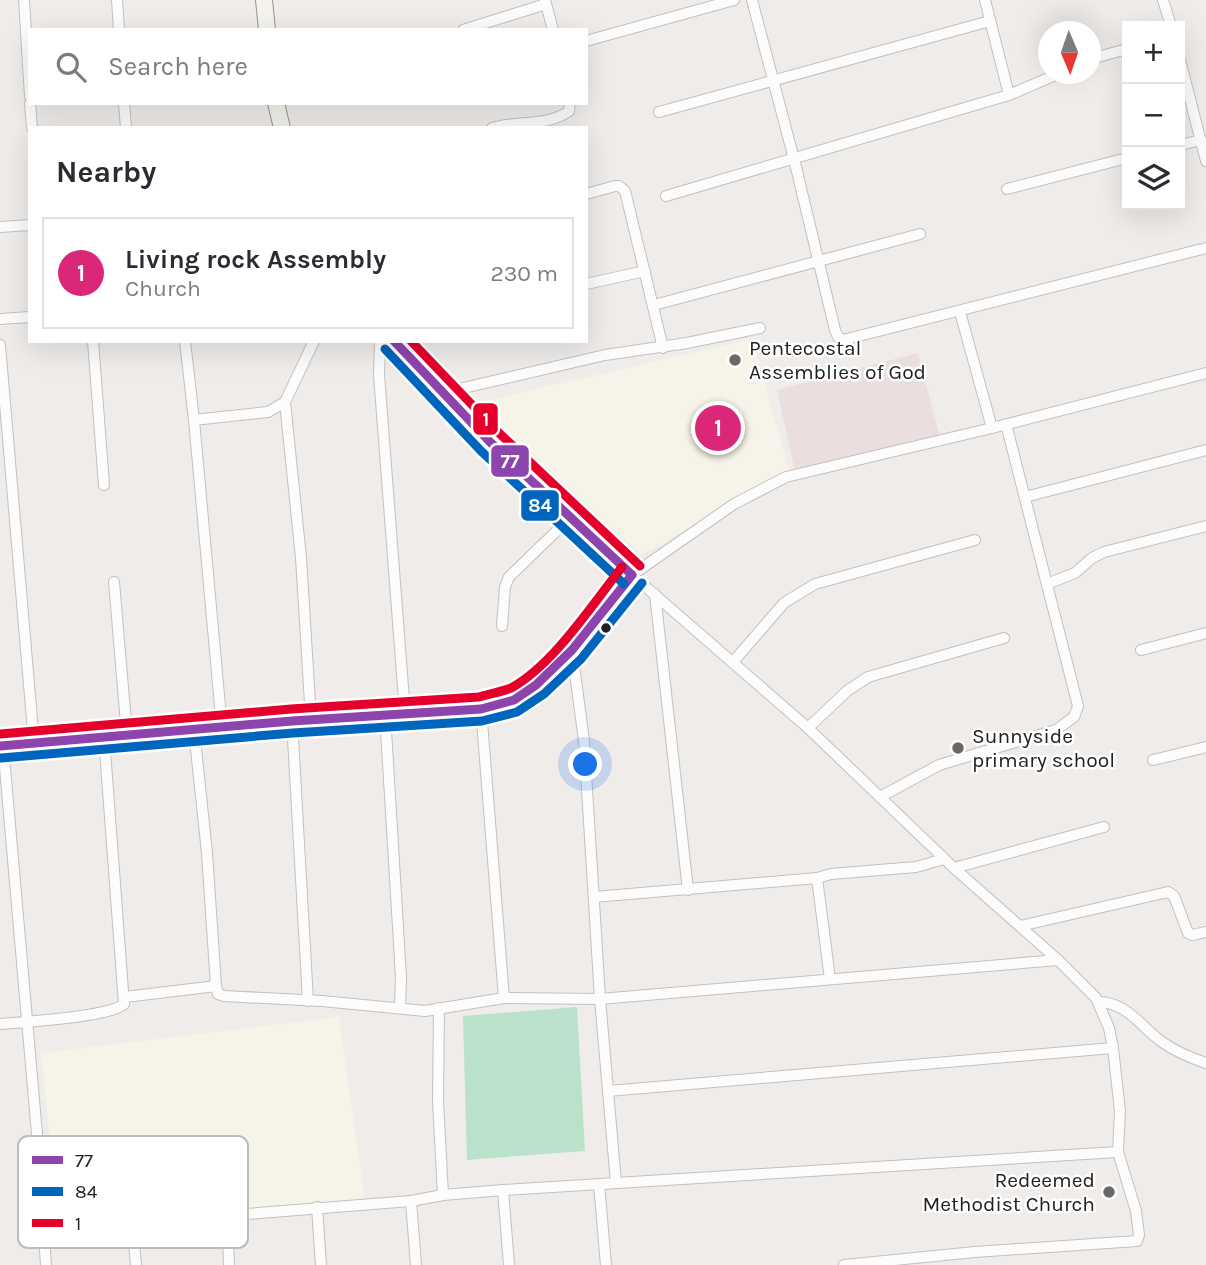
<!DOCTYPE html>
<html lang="en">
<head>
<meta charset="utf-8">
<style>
	:root { --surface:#fff; --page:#f2f2f3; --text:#2b2b33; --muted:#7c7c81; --line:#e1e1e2; --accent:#db2777 }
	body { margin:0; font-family:Karla,sans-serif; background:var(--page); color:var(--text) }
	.controls { position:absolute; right:21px; top:21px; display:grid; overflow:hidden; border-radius:0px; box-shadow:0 7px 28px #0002 }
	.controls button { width:63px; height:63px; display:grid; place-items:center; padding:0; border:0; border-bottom:2px solid var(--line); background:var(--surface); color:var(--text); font:35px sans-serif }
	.compass { position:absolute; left:1038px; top:21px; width:63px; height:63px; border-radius:50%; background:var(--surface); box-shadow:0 7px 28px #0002; rotate:178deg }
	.you { position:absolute; left:586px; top:765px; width:24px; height:24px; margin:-18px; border:5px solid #fff; border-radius:50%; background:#1a73e8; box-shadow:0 0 0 10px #1a73e833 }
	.badge { display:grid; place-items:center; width:46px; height:46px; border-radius:50%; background:var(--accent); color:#fff; font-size:23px; font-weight:700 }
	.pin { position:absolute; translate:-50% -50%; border:4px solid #fff; box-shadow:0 2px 7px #0006 }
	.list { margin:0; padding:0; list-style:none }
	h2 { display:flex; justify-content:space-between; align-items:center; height:91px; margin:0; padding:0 28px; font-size:30px }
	h2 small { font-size:23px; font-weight:400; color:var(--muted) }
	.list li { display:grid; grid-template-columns:46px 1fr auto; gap:21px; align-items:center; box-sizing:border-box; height:112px; margin:0 14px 14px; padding:0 14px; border:2px solid var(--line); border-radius:0px }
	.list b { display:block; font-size:26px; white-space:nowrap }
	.list p { margin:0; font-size:23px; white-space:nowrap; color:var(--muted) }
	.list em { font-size:23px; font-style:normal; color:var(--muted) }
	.icon { flex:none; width:38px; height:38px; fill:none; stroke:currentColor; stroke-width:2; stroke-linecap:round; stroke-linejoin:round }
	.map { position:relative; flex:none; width:1206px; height:1265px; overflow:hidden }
	.search { position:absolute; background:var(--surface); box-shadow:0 7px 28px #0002; left:28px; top:28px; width:560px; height:77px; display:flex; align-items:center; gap:18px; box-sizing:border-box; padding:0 24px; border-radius:0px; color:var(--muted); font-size:26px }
	.panel { position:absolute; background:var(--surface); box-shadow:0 7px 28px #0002; left:28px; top:126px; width:560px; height:217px; border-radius:0px }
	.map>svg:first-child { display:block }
	.commercial { fill:#ebdedf }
	.education { fill:#f6f3e8 }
	.pitch { fill:#bae1c9 }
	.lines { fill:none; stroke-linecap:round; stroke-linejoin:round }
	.street-casing { stroke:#c2c1c0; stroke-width:12 }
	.secondary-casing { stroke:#989583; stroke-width:18 }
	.street { stroke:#fdfcfc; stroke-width:10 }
	.secondary { stroke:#f3f2ed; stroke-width:16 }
	.bus-1-casing { stroke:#fff; stroke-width:14 }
	.bus-2-casing { stroke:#fff; stroke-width:14 }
	.bus-3-casing { stroke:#fff; stroke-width:14 }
	.bus-1 { stroke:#8e44ad; stroke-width:9 }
	.bus-2 { stroke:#0065bd; stroke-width:9 }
	.bus-3 { stroke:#e4002b; stroke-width:9 }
	.poi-dot { fill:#696867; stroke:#fff; stroke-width:2.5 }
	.bus-dot { fill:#212121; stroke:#fff; stroke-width:2.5 }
	.labels { text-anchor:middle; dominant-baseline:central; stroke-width:5; stroke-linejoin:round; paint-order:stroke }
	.poi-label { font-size:21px; fill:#212121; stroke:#fff; text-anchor:start }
	.key { fill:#fff; stroke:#bcbcbc; stroke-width:2 }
	.key-label { font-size:19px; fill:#212121 }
	.line-badge { stroke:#fff; stroke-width:2.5 }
	.badge-label { font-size:19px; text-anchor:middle; font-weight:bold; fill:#fff }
</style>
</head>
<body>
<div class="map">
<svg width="1206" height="1265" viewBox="0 0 1206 1265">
	<rect width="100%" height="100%" fill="#efecea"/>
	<polygon class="commercial" points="918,353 941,442 796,476 777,390"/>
	<g class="education">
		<polygon points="752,339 789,470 641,555 477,403"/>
		<polygon points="339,1017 365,1200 58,1221 41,1053"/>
	</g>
	<polygon class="pitch" points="577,1007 585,1151 467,1160 463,1016"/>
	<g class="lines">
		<g class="street-casing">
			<g id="street">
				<polyline points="24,0 30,96"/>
				<polyline points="117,0 119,30"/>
				<polyline points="545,0 553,30"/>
				<polyline points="752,0 794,159 835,330 838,337 843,340 1206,248"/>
				<polyline points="985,0 1009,95"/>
				<polyline points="1163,0 1171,26"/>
				<polyline points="463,30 546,4"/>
				<polyline points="586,41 734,0"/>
				<polyline points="1090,59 1127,49"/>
				<polyline points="1180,60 1206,161"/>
				<polyline points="30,103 32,128"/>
				<polyline points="124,103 126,128"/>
				<polyline points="659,112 990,21"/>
				<path d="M492,128c25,-8 55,-1 77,-17l1,-8"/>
				<polyline points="1180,145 1201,140"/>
				<polyline points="1007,189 1127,158"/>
				<polyline points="586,194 615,186 619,186 625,191 663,348"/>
				<polyline points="666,196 1009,95 1058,74"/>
				<polyline points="0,227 30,225"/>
				<polyline points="586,284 645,271"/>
				<polyline points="654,305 920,234"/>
				<polyline points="960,312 992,428"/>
				<polyline points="0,319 30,317"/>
				<polyline points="93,341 104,485"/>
				<polyline points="185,341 194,420 222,728"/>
				<polyline points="380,341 379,375 405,713"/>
				<polyline points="0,345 34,743"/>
				<polyline points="442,393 605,355 687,343 760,328"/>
				<polyline points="285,402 301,558 311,719"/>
				<polyline points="194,420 268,412 285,402 314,341"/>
				<polyline points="1025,497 1206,450"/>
				<polyline points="114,582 127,735"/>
				<polyline points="1047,584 1075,573 1092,558 1104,552 1206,526"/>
				<polyline points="655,594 688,890"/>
				<polyline points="502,626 505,587 509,577 570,518"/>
				<polyline points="572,650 584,741 600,999 616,1183"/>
				<polyline points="1141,650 1206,633"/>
				<polyline points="733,662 784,603 815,584 975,540"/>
				<polyline points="481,709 504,998"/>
				<polyline points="385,714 401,977 400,1008"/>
				<polyline points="292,721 308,1001"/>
				<polyline points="808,728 847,691 868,677 1004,638"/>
				<polyline points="194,730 207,853 216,986 218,994 224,996 322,1001 425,1011 504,998 600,999 1058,960"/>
				<polyline points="3,745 37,1134 46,1265"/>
				<polyline points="1153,760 1206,747"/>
				<polyline points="880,797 939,765 1056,730 1074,717 1078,706 1006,424"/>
				<polyline points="954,868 1104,827"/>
				<polyline points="817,878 830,979"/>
				<polyline points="594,897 817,878 831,874 916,867 944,859"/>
				<polyline points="1020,926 1168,892 1174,896 1188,933 1192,935 1206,932"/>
				<polyline points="125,997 216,986"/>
				<path d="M1098,1002c29,0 43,25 64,40 13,9 29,16 44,21"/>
				<polyline points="439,1008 438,1102 443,1195"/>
				<path d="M0,1024c24,-2 110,-7 124,-20l-20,-267"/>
				<polyline points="608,1091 1113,1048"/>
				<polyline points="599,1184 606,1265"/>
				<polyline points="503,1190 509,1265"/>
				<polyline points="411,1201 416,1265"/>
				<polyline points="317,1207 321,1265"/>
				<polyline points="227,1214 229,1265"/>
				<polyline points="132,1222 136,1265"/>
				<polyline points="43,1230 411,1201 443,1195 503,1190 1118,1152"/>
				<polyline points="844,1265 975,1252 1137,1241 1139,1235 1136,1211 1118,1152 1120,1111 1113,1048 1109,1028 1096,998 1058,960 954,868 808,728 632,575 734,504 786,477 992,428 1206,373"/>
			</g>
		</g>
		<g class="secondary-casing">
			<g id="secondary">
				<polyline points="264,0 267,30"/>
				<polyline points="276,103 282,128"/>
				<polyline points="0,746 292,721 481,709 498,705 525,693 572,650 632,575 490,442 424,375 394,341"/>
			</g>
		</g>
		<use href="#street" class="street"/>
		<use href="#secondary" class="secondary"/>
		<g class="bus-1-casing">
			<g id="bus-1">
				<polyline points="394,341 490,442 632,575"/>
				<polyline points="0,746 292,721 481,709 514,700 536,685 572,650 632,575"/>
			</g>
		</g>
		<g class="bus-2-casing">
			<g id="bus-2">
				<polyline points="385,349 481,451 624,584"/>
				<polyline points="1,758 293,733 482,721 517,712 544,694 581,659 642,583"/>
			</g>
		</g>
		<g class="bus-3-casing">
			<g id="bus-3">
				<polyline points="411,341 499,433 640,566"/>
				<path d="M0,734l291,-25 188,-12c10,-3 22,-5 32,-9 42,-23 81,-83 111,-121"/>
			</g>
		</g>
		<use href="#bus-1" class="bus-1"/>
		<use href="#bus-2" class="bus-2"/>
		<use href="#bus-3" class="bus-3"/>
	</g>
	<g class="poi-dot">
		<circle cx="735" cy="360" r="7"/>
		<circle cx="958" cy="748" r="7"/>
		<circle cx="1109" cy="1192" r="7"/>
	</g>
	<circle class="bus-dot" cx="606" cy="628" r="6"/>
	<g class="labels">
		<g class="poi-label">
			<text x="749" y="348">Pentecostal<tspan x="749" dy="24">Assemblies of God</tspan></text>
			<text x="972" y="736">Sunnyside<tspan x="972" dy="24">primary school</tspan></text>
			<text x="1095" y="1180" text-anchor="end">Redeemed<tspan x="1095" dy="24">Methodist Church</tspan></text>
		</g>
	</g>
	<rect x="18" y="1136" width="230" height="112" rx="10" class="key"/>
	<rect x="32" y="1156" width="31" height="8" fill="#8e44ad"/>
	<rect x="32" y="1187" width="31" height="9" fill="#0065bd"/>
	<rect x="32" y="1219" width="31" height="8" fill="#e4002b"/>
	<g class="key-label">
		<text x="75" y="1167">77</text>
		<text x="75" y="1198">84</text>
		<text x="75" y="1230">1</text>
	</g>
	<g class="line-badge">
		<rect x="472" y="402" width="27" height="34" rx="7" fill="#e4002b"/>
		<rect x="490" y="444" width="40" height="34" rx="7" fill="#8e44ad"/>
		<rect x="520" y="489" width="40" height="33" rx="7" fill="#0065bd"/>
	</g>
	<g class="badge-label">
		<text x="486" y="426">1</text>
		<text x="510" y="468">77</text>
		<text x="540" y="512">84</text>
	</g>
</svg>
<div class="controls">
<button>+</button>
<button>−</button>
<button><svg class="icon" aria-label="layers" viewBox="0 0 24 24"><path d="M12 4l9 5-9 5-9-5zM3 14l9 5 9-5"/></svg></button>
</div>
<svg class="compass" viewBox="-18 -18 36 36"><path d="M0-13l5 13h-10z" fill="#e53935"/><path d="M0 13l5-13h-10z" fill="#7c7c81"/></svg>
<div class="you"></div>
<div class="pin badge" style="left:718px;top:428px">1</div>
<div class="search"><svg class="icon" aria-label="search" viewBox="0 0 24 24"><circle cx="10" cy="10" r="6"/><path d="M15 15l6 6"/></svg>Search here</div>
<section class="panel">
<h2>Nearby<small></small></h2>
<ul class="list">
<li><span class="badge">1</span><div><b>Living rock Assembly</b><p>Church</p></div><em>230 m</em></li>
</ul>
</section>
</div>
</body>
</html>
